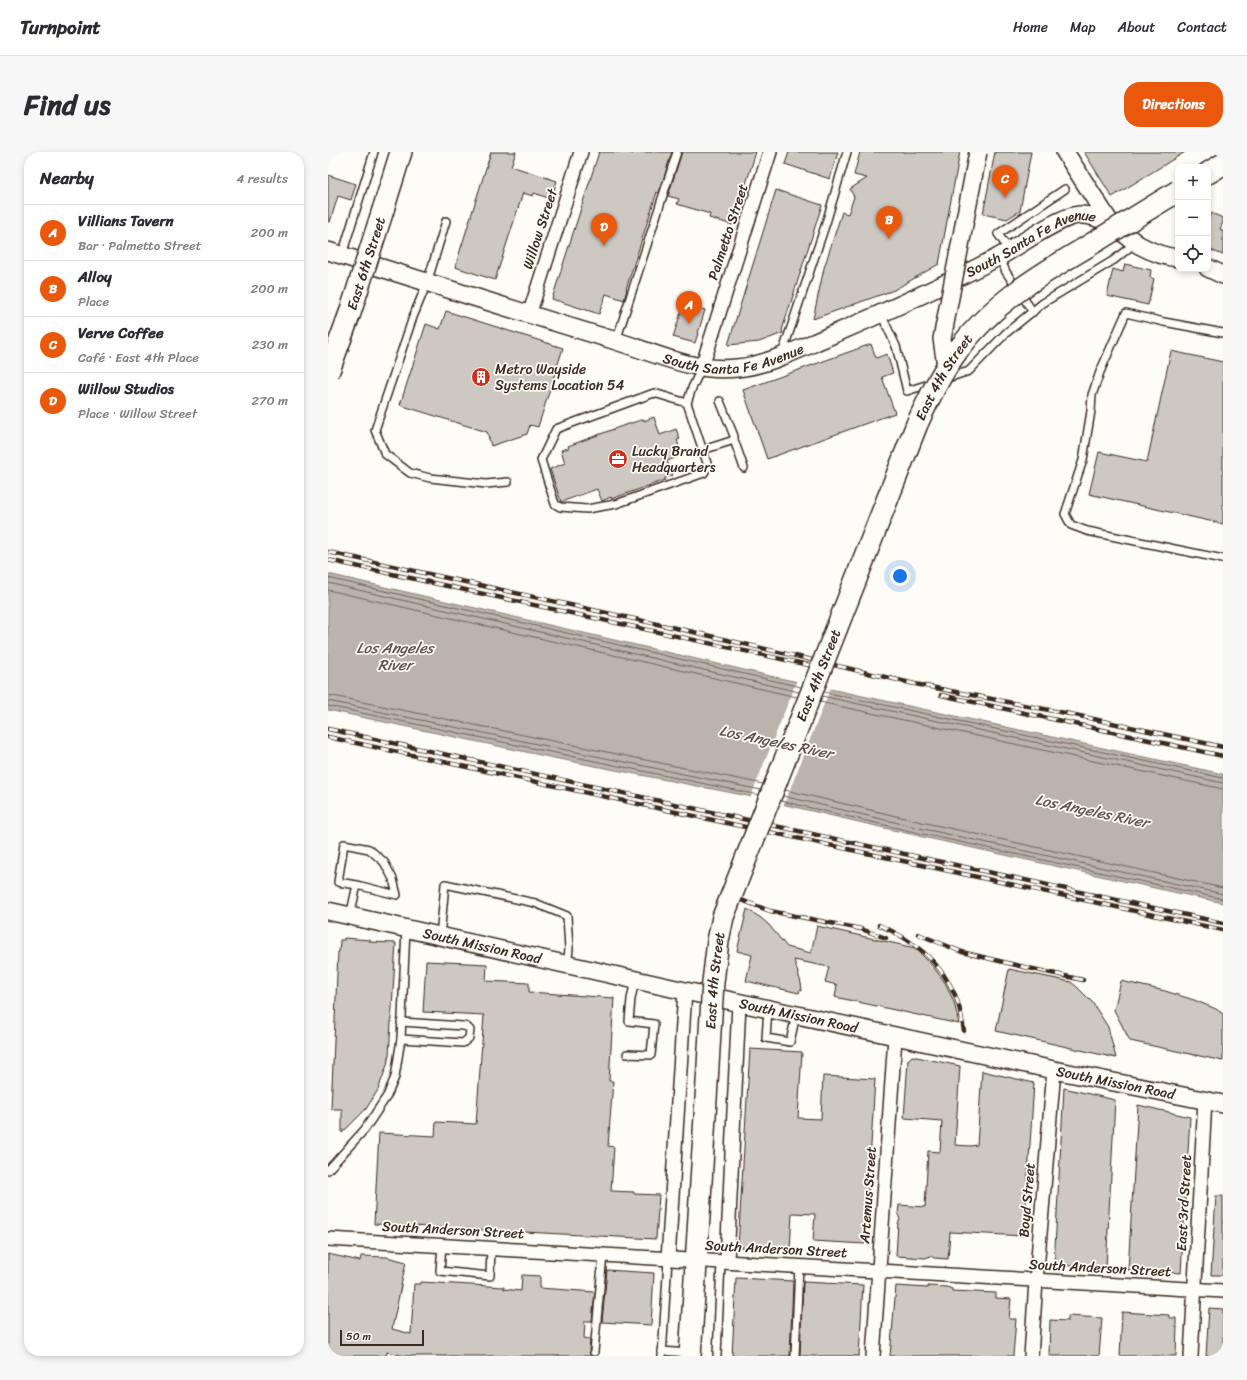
<!DOCTYPE html>
<html lang="en">
<head>
<meta charset="utf-8">
<style>
	:root { --surface:#fff; --page:#f7f7f7; --text:#2b2b33; --muted:#7c7c81; --line:#e1e1e2; --accent:#ea580c }
	body { margin:0; font-family:Sriracha,sans-serif; background:var(--page); color:var(--text) }
	.controls { position:absolute; right:12px; top:12px; display:grid; overflow:hidden; border-radius:8px; box-shadow:0 2px 6px #0003 }
	.controls button { width:36px; height:36px; display:grid; place-items:center; padding:0; border:0; border-bottom:1px solid var(--line); background:var(--surface); color:var(--text); font:20px sans-serif }
	.scale { position:absolute; left:12px; bottom:10px; width:84px; box-sizing:border-box; padding-left:4px; border:2px solid #3b2a1e; border-top:0; font-size:11px; line-height:14px; white-space:nowrap; color:#3b2a1e; -webkit-text-stroke:3px #fdfcf7; paint-order:stroke }
	.you { position:absolute; left:572px; top:424px; width:14px; height:14px; margin:-10px; border:3px solid #fff; border-radius:50%; background:#1a73e8; box-shadow:0 0 0 6px #1a73e833 }
	.badge { display:grid; place-items:center; width:26px; height:26px; border-radius:50%; background:var(--accent); color:#fff; font-size:13px; font-weight:700 }
	.pin { position:absolute; translate:-50% -33px; filter:drop-shadow(0 1px 2px #0008) }
	.pin::after { content:''; position:absolute; top:21px; width:14px; height:12px; background:inherit; clip-path:polygon(0 0,100% 0,50% 100%) }
	.list { margin:0; padding:0; list-style:none }
	h2 { display:flex; justify-content:space-between; align-items:center; height:52px; margin:0; padding:0 16px; font-size:17px }
	h2 small { font-size:13px; font-weight:400; color:var(--muted) }
	.list li { display:grid; grid-template-columns:26px 1fr auto; gap:12px; align-items:center; box-sizing:border-box; height:56px; padding:0 16px; border-top:1px solid var(--line) }
	.list b { display:block; font-size:15px; white-space:nowrap }
	.list p { margin:0; font-size:13px; white-space:nowrap; color:var(--muted) }
	.list em { font-size:13px; font-style:normal; color:var(--muted) }
	.icon { flex:none; width:22px; height:22px; fill:none; stroke:currentColor; stroke-width:2; stroke-linecap:round; stroke-linejoin:round }
	.map { position:relative; flex:none; width:895px; height:1204px; overflow:hidden; border-radius:16px }
	header { display:flex; align-items:center; gap:24px; box-sizing:border-box; height:56px; padding:0 20px; background:var(--surface); border-bottom:1px solid var(--line) }
	header strong { font-size:19px }
	nav { display:flex; gap:22px; margin-inline-start:auto; font-size:14px }
	.intro { display:flex; align-items:center; justify-content:space-between; box-sizing:border-box; height:96px; padding:0 24px }
	h1 { margin:0; font-size:28px }
	.button { padding:10px 18px; border-radius:16px; background:var(--accent); color:#fff; font-size:14px; font-weight:700 }
	main { display:flex; gap:24px; padding:0 24px }
	aside { flex:1; background:var(--surface); border-radius:16px; box-shadow:0 2px 6px #0003 }
	.map>svg:first-child { display:block }
	.water { fill:#bbb4ad; stroke:#887d74 }
	.pier { fill:#fdfcf7 }
	.lines { fill:none; stroke-linecap:round; stroke-linejoin:round }
	.shore { stroke:#6e6157; stroke-width:1 }
	.building { fill:#cdc8c2; stroke:#3b2a1e }
	.service-casing { stroke:#3b2a1e; stroke-width:10 }
	.minor-casing { stroke:#3b2a1e; stroke-width:16 }
	.tertiary-casing { stroke:#3b2a1e; stroke-width:20 }
	.primary-casing { stroke:#3b2a1e; stroke-width:24 }
	.service { stroke:#fdfcf7; stroke-width:7 }
	.minor { stroke:#fdfcf7; stroke-width:13 }
	.tertiary { stroke:#fdfcf7; stroke-width:17 }
	.primary { stroke:#fdfcf7; stroke-width:21 }
	.rail-casing { stroke:#3b2a1e; stroke-width:4.5 }
	.rail { stroke:#fdfcf7; stroke-width:3; stroke-dasharray:9; stroke-linecap:butt }
	.tertiary-bridge-casing { stroke:#3b2a1e; stroke-width:20; stroke-linecap:butt }
	.primary-bridge-casing { stroke:#3b2a1e; stroke-width:24; stroke-linecap:butt }
	.tertiary-bridge { stroke:#fdfcf7; stroke-width:17 }
	.primary-bridge { stroke:#fdfcf7; stroke-width:21 }
	.labels { text-anchor:middle; dominant-baseline:central; stroke-width:3.5; stroke-linejoin:round; paint-order:stroke }
	.street-label { font-size:14px; fill:#3b2a1e; stroke:#fdfcf7 }
	.poi-label { font-size:14px; fill:#3b2a1e; stroke:#fdfcf7; text-anchor:start }
	.water-label { font-size:15px; font-style:italic; fill:#615349; stroke:#fdfcf7 }
</style>
</head>
<body>
<header>
<strong>Turnpoint</strong>
<nav><a>Home</a><a>Map</a><a>About</a><a>Contact</a></nav>
</header>
<div class="intro"><h1>Find us</h1><a class="button">Directions</a></div>
<main>
<aside>
<h2>Nearby<small>4 results</small></h2>
<ul class="list">
<li><span class="badge">A</span><div><b>Villians Tavern</b><p>Bar · Palmetto Street</p></div><em>200 m</em></li>
<li><span class="badge">B</span><div><b>Alloy</b><p>Place</p></div><em>200 m</em></li>
<li><span class="badge">C</span><div><b>Verve Coffee</b><p>Café · East 4th Place</p></div><em>230 m</em></li>
<li><span class="badge">D</span><div><b>Willow Studios</b><p>Place · Willow Street</p></div><em>270 m</em></li>
</ul>
</aside>
<div class="map">
<svg width="895" height="1204" viewBox="0 0 895 1204">
	<rect width="100%" height="100%" fill="#fdfcf7"/>
	<filter id="ink" filterUnits="userSpaceOnUse"><feTurbulence type="fractalNoise" baseFrequency=".025" numOctaves="2"/><feDisplacementMap in="SourceGraphic" scale="8" xChannelSelector="R" yChannelSelector="G"/><feConvolveMatrix kernelMatrix="1 2 1 2 8 2 1 2 1" color-interpolation-filters="sRGB"/></filter>
	<g filter="url(#ink)">
		<polygon class="water" points="0,422 442,524 895,622 895,751 595,685 415,643 226,606 0,558"/>
		<polygon class="pier" points="469,528 503,535 455,655 422,647"/>
		<g class="lines">
			<g class="shore">
				<polyline points="0,426 473,535"/>
				<polyline points="0,431 471,540"/>
				<polyline points="0,438 469,545"/>
				<polyline points="496,540 895,626"/>
				<polyline points="0,543 435,632"/>
				<polyline points="494,544 895,631"/>
				<polyline points="0,549 433,638"/>
				<polyline points="492,550 895,637"/>
				<polyline points="0,554 431,643"/>
				<polyline points="457,638 598,671 895,736"/>
				<polyline points="455,644 596,677 895,742"/>
				<polyline points="453,649 595,682 895,747"/>
			</g>
		</g>
		<g class="building">
			<polygon points="163,0 188,0 183,14 229,29 223,47 206,41 205,44 195,41 167,128 127,115"/>
			<polygon points="271,0 298,0 305,2 305,0 344,0 331,41 329,40 298,137 299,137 296,148 278,142 271,162 224,147"/>
			<polygon points="354,0 428,0 405,73 381,66 382,62 349,52 351,47 340,44"/>
			<polygon points="461,0 510,0 502,27 457,12"/>
			<polygon points="532,0 632,0 611,112 566,138 485,167 496,116 514,60 520,62 526,45 522,37 539,26 526,23"/>
			<polygon points="667,0 703,0 692,59 679,67 655,62"/>
			<polygon points="756,0 857,0 784,45"/>
			<polygon points="0,23 28,32 23,48 10,44 2,70 0,70"/>
			<polygon points="448,38 494,53 454,178 455,181 431,190 400,193"/>
			<polygon points="883,61 895,66 895,70 892,77 895,79 895,103 880,97 880,68"/>
			<polygon points="797,112 823,118 822,125 826,127 820,153 779,144 785,117 795,120"/>
			<polygon points="356,151 377,158 367,191 345,185"/>
			<polygon points="118,159 235,196 210,275 202,273 199,282 163,294 159,280 72,253 98,172 112,177"/>
			<polygon points="543,192 548,206 559,202 565,221 554,225 567,261 439,307 415,238"/>
			<polygon points="843,199 895,210 895,372 761,342 771,300 819,310"/>
			<polygon points="326,265 332,283 348,277 352,287 349,288 351,294 347,296 350,305 339,309 345,323 337,326 337,328 283,347 283,345 274,349 269,337 233,350 222,317 237,311 233,298 241,296 240,294 294,274 316,267 316,269"/>
			<polygon points="419,757 433,766 441,773 459,795 483,801 489,774 587,796 604,813 618,832 626,850 631,872 507,845 509,833 497,830 501,815 466,808 473,831 474,839 472,838 471,841 418,829 424,803 409,799"/>
			<polygon points="16,786 42,788 42,790 68,791 61,903 59,913 50,938 38,957 14,981 14,957 3,957 10,800 11,800 12,788 16,788"/>
			<polygon points="98,809 159,812 158,829 201,831 201,840 286,846 281,929 285,929 280,994 286,995 283,1039 306,1040 306,1042 331,1043 328,1087 46,1072 51,981 107,984 108,970 148,972 156,863 95,860"/>
			<polygon points="681,817 743,830 749,835 764,850 780,875 788,906 668,879"/>
			<polygon points="793,829 837,839 866,848 888,857 895,862 895,909 802,889 786,858"/>
			<polygon points="422,897 474,900 470,966 493,967 495,924 547,927 537,1092 485,1089 487,1062 464,1061 462,1098 410,1095"/>
			<polygon points="584,904 632,914 627,993 642,994 649,993 654,919 706,931 696,1084 622,1080 620,1107 606,1106 603,1104 597,1106 568,1104 570,1071 572,1068 570,1062 571,1053 597,1055 600,999 612,1000 614,969 576,966 580,908"/>
			<polygon points="736,936 787,948 778,1116 726,1113"/>
			<polygon points="810,953 862,965 853,1121 800,1118"/>
			<polygon points="888,1044 895,1044 895,1123 883,1123"/>
			<polygon points="0,1102 32,1109 33,1104 59,1105 78,1110 64,1177 83,1182 86,1132 93,1132 93,1130 176,1135 176,1137 193,1139 194,1123 212,1124 212,1136 267,1140 264,1169 257,1169 256,1186 262,1187 261,1200 263,1204 77,1204 59,1200 58,1204 0,1204"/>
			<polygon points="279,1118 326,1121 323,1173 274,1170"/>
			<polygon points="408,1126 465,1129 462,1204 404,1204"/>
			<polygon points="475,1130 535,1133 531,1204 472,1204"/>
			<polygon points="568,1134 600,1136 600,1134 619,1135 624,1137 624,1139 668,1141 668,1146 683,1147 681,1167 688,1167 685,1204 562,1204"/>
			<polygon points="881,1156 895,1157 895,1204 878,1204"/>
			<polygon points="794,1160 841,1163 841,1166 848,1166 848,1174 849,1174 848,1204 792,1204"/>
			<polygon points="740,1164 774,1166 771,1204 721,1204 722,1168 740,1169"/>
		</g>
		<g class="lines">
			<g class="service-casing">
				<g id="service">
					<polyline points="118,69 99,131 85,165 47,278 57,302 82,321 102,326 158,332 180,330"/>
					<polyline points="681,98 670,82 737,37"/>
					<polyline points="14,103 46,0"/>
					<polyline points="671,104 678,120 705,160"/>
					<polyline points="553,162 568,194 579,239 604,231"/>
					<polyline points="895,181 836,170 798,161 772,220 764,243 763,259 755,308 737,362 743,373 759,379 895,407"/>
					<polyline points="288,189 349,0"/>
					<polyline points="454,202 498,71 519,0"/>
					<polyline points="617,227 641,219 678,181 715,151 786,108 807,91"/>
					<polyline points="359,251 326,241 228,277 213,308 227,352 232,355 259,357 288,352 376,321 379,315 379,311 359,251 364,236 374,215"/>
					<polyline points="406,288 416,316"/>
					<polyline points="375,298 406,288 406,284 392,249"/>
					<polyline points="22,764 29,733 69,743 65,727 56,710 41,697 16,692 10,730 29,733"/>
					<polyline points="112,785 117,732 207,751 239,764 241,797 239,814"/>
					<polyline points="440,857 438,886 462,890 468,863"/>
					<polyline points="73,887 135,891 141,886 142,878 139,875 135,874 73,870"/>
					<polyline points="299,902 323,903 326,872 301,869 303,847 307,828"/>
					<polyline points="0,1018 37,977 59,944 67,925 73,887 78,777"/>
					<polyline points="114,1093 112,1119 162,1124 163,1096"/>
					<polyline points="334,1199 360,1201"/>
					<polyline points="266,1200 275,1103"/>
					<polyline points="334,1204 340,1107"/>
					<polyline points="389,1204 393,1110"/>
					<polyline points="467,1204 471,1114"/>
				</g>
			</g>
			<g class="minor-casing">
				<g id="minor">
					<polyline points="201,163 253,0"/>
					<polyline points="374,215 442,0"/>
					<polyline points="0,1087 895,1139"/>
					<polyline points="340,1107 357,839"/>
					<polyline points="399,1110 411,851"/>
					<polyline points="545,1204 567,885"/>
					<polyline points="703,1204 708,1129 726,918"/>
					<polyline points="863,1204 877,948"/>
				</g>
			</g>
			<g class="tertiary-casing">
				<g id="tertiary">
					<polyline points="737,0 783,72"/>
					<path id="s1" d="M0,99c95,30 189,60 285,89 40,12 81,33 124,28 31,-3 62,-19 90,-31 59,-25 118,-52 175,-82 18,-10 58,-39 77,-40 24,-1 42,17 60,30 11,6 26,12 39,13"/>
					<polyline points="880,116 895,123"/>
					<path id="s2" d="M0,759l357,80 369,79 169,34"/>
				</g>
			</g>
			<g class="primary-casing">
				<g id="primary">
					<polyline points="880,21 895,12"/>
					<polyline points="55,58 73,0"/>
					<polyline points="362,1204 370,1081"/>
				</g>
			</g>
			<use href="#service" class="service"/>
			<use href="#minor" class="minor"/>
			<use href="#tertiary" class="tertiary"/>
			<use href="#primary" class="primary"/>
			<g class="rail-casing">
				<g id="rail">
					<polyline points="0,400 361,479 587,532 747,563 895,595"/>
					<polyline points="0,408 490,515"/>
					<polyline points="613,543 895,604"/>
					<polyline points="0,577 895,771"/>
					<polyline points="0,585 895,778"/>
					<polyline points="403,744 442,759 533,777 558,786"/>
					<path d="M551,773c33,14 61,36 76,70 5,11 7,24 9,36"/>
					<polyline points="590,782 634,800 696,815 755,828"/>
				</g>
			</g>
			<use href="#rail" class="rail"/>
			<g class="tertiary-bridge-casing">
				<polyline id="tertiary-bridge" points="621,211 617,207 614,187 650,0"/>
			</g>
			<g class="primary-bridge-casing">
				<g id="primary-bridge">
					<path id="s3" d="M0,221l22,-60 33,-103"/>
					<path id="s4" d="M370,1081l15,-251 5,-41 5,-24 194,-493c12,-26 24,-51 41,-74 35,-47 78,-73 127,-102 31,-19 62,-38 93,-57"/>
				</g>
			</g>
			<use href="#tertiary-bridge" class="tertiary-bridge"/>
			<use href="#primary-bridge" class="primary-bridge"/>
		</g>
	</g>
	<defs>
		<g id="building-disc" transform="scale(1)"><circle r="9.5" fill="#c8321e" stroke="#fdfcf7"/><path d="M-4-6H4V6H1V3H-1V6H-4ZM-2.5-4.3h1.7v1.8h-1.7ZM.8-4.3h1.7v1.8H.8ZM-2.5-1h1.7V.8h-1.7ZM.8-1h1.7V.8H.8Z" fill="#fff"/></g>
		<g id="office-disc" transform="scale(1)"><circle r="9.5" fill="#c8321e" stroke="#fdfcf7"/><path d="M-6-3h4V-5.5h4V-3h4V5H-6ZM-1-4.5V-3h2v-1.5ZM-6 0V1H6V0Z" fill="#fff"/></g>
	</defs>
	<g fill-rule="evenodd">
		<use href="#building-disc" x="153" y="225"/>
		<use href="#office-disc" x="290" y="307"/>
	</g>
	<g class="labels">
		<g class="street-label">
			<text transform="translate(212 77) rotate(-72)">Willow Street</text>
			<text transform="translate(400 80) rotate(-72)">Palmetto Street</text>
			<text stroke="none"><textPath href="#s1" startOffset="748">South Santa Fe Avenue</textPath></text>
			<text stroke="none"><textPath href="#s3" startOffset="116">East 6th Street</textPath></text>
			<text stroke="none"><textPath href="#s1" startOffset="424">South Santa Fe Avenue</textPath></text>
			<text stroke="none"><textPath href="#s4" startOffset="901">East 4th Street</textPath></text>
			<text stroke="none"><textPath href="#s4" startOffset="577">East 4th Street</textPath></text>
			<text stroke="none"><textPath href="#s2" startOffset="158">South Mission Road</textPath></text>
			<text stroke="none"><textPath href="#s4" startOffset="253">East 4th Street</textPath></text>
			<text stroke="none"><textPath href="#s2" startOffset="482">South Mission Road</textPath></text>
			<text stroke="none"><textPath href="#s2" startOffset="806">South Mission Road</textPath></text>
			<text transform="translate(540 1043) rotate(-86)">Artemus Street</text>
			<text transform="translate(699 1048) rotate(-85)">Boyd Street</text>
			<text transform="translate(856 1051) rotate(-87)">East 3rd Street</text>
			<text transform="translate(125 1078) rotate(3)">South Anderson Street</text>
			<text transform="translate(448 1097) rotate(3)">South Anderson Street</text>
			<text transform="translate(772 1116) rotate(3)">South Anderson Street</text>
		</g>
		<g class="poi-label">
			<text x="167" y="217">Metro Wayside<tspan x="167" dy="16">Systems Location 54</tspan></text>
			<text x="304" y="299">Lucky Brand<tspan x="304" dy="16">Headquarters</tspan></text>
		</g>
		<g class="water-label">
			<text x="67" y="496">Los Angeles<tspan x="67" dy="17">River</tspan></text>
			<text transform="translate(448 590) rotate(12)">Los Angeles River</text>
			<text transform="translate(764 659) rotate(12)">Los Angeles River</text>
		</g>
	</g>
</svg>
<div class="controls">
<button>+</button>
<button>−</button>
<button><svg class="icon" aria-label="locate" viewBox="0 0 24 24"><circle cx="12" cy="12" r="6"/><path d="M12 2v4M12 18v4M2 12h4M18 12h4"/></svg></button>
</div>
<div class="scale">50 m</div>
<div class="you"></div>
<div class="pin badge" style="left:361px;top:172px">A</div>
<div class="pin badge" style="left:561px;top:87px">B</div>
<div class="pin badge" style="left:677px;top:46px">C</div>
<div class="pin badge" style="left:276px;top:94px">D</div>
</div>
</main>
</body>
</html>
